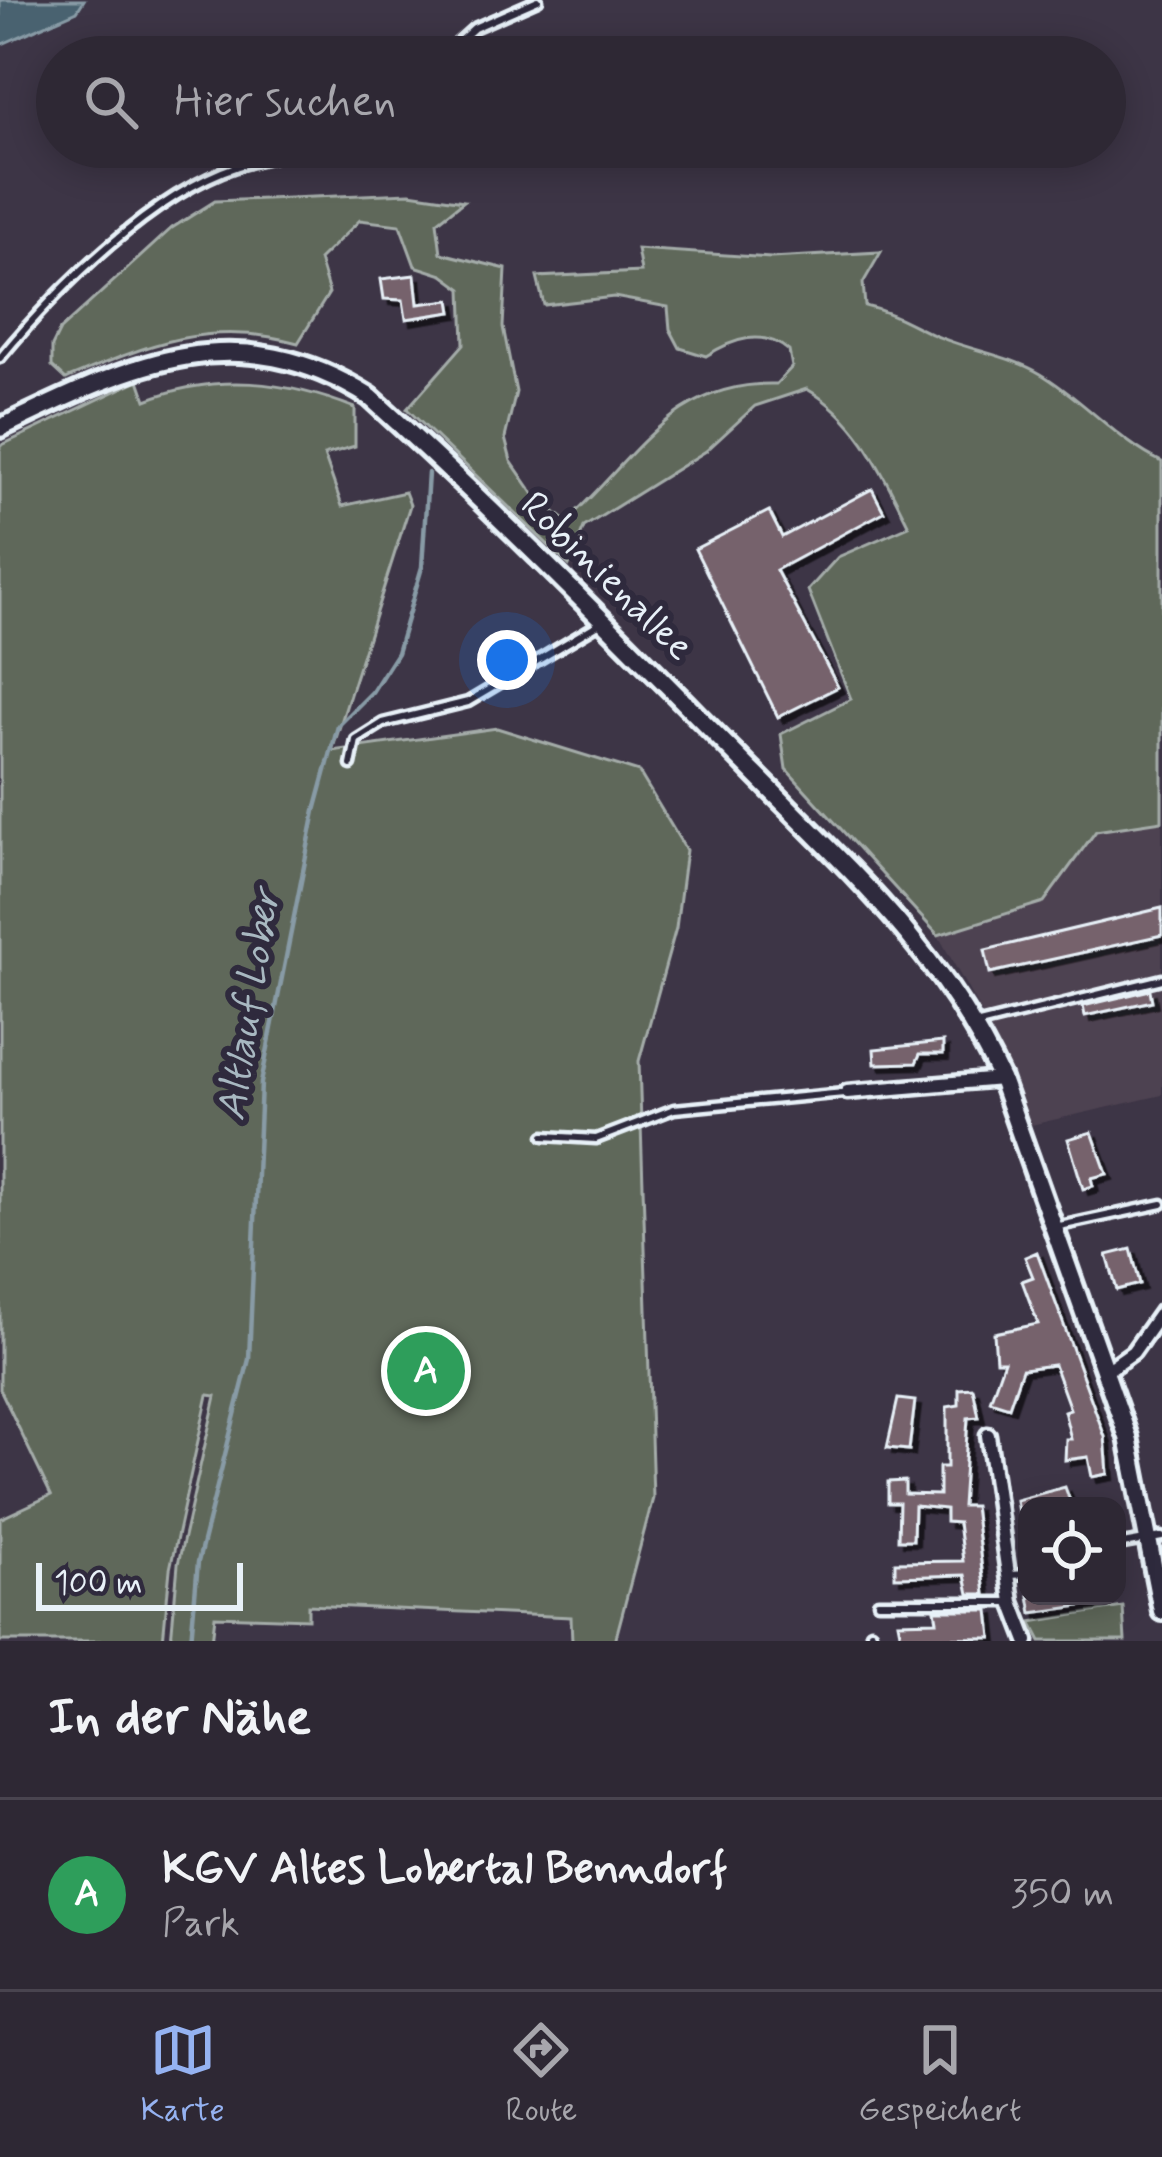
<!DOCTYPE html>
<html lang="de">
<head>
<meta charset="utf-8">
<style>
	:root { --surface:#2e2834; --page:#36303c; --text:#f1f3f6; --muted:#a7a6ac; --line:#49444f; --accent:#95b2f1 }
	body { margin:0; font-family:Mynerve,sans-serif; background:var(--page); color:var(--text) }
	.controls { position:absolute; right:36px; bottom:36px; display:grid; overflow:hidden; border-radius:24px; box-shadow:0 6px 30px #0003 }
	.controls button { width:108px; height:108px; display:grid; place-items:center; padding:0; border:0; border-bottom:3px solid var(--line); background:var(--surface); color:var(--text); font:60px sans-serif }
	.scale { position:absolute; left:36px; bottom:30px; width:207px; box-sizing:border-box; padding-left:12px; border:6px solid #e8f1f8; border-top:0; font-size:33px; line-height:42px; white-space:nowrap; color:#e8f1f8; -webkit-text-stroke:9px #2f2a3d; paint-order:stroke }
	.you { position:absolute; left:507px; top:660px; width:42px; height:42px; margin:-30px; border:9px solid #fff; border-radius:50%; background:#1a73e8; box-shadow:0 0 0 18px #1a73e833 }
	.badge { display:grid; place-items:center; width:78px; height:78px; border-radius:50%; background:var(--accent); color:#fff; font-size:39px; font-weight:700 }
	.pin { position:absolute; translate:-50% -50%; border:6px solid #fff; box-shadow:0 3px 12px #0006 }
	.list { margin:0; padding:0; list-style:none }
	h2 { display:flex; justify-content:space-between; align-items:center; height:156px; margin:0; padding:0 48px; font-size:51px }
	h2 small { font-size:39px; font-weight:400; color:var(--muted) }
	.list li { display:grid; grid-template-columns:78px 1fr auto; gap:36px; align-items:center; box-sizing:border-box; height:192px; padding:0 48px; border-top:3px solid var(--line) }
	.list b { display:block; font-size:45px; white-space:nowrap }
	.list p { margin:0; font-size:39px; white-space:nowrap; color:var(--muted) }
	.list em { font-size:39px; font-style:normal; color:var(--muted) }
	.icon { flex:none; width:66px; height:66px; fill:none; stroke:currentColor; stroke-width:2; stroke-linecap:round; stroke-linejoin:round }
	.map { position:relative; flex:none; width:1162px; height:1641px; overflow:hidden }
	.search { position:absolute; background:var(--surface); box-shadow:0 6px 30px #0003; left:36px; right:36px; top:36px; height:132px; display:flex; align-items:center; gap:30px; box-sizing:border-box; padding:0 42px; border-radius:66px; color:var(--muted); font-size:45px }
	.sheet { height:348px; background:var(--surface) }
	nav { display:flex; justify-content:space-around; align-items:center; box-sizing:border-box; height:168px; border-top:3px solid var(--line); background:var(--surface); font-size:33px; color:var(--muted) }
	nav a { display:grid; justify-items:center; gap:6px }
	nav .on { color:var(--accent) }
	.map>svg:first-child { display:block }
	.built { fill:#4e4251 }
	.green { fill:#5f675a; stroke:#a4aca9; stroke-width:3 }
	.water { fill:#48626f; stroke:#889ba6; stroke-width:3 }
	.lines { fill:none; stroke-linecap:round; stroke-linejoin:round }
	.stream { stroke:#889ba6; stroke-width:4.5 }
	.building { fill:#76626c; stroke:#e8f1f8; stroke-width:3; filter:url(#shadow) }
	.lane-casing { stroke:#e8f1f8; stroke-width:15 }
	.street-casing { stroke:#e8f1f8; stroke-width:21 }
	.secondary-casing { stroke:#e8f1f8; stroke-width:26 }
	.lane { stroke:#2f2a3d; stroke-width:6 }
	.street { stroke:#2f2a3d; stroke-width:12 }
	.secondary { stroke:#2f2a3d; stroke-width:16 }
	.labels { text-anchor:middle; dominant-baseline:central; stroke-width:12; stroke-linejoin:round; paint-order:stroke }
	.street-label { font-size:39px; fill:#e8f1f8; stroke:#2f2a3d }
	.water-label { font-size:42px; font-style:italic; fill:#a8b8c1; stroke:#2f2a3d }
</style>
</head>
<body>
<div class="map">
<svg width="1162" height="1641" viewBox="0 0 1162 1641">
	<defs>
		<filter id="shadow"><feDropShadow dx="5.5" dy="5.5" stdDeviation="0" flood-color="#0009"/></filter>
	</defs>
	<rect width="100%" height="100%" fill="#3d3546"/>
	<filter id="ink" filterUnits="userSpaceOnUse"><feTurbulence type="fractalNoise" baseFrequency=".00833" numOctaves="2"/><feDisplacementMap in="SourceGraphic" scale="24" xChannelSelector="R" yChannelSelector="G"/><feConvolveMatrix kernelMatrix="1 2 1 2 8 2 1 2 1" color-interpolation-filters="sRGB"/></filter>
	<g filter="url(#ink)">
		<polygon class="built" points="1162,821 1162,1095 1031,1125 994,1036 938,935 1044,902 1096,831"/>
		<g class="green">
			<path d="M410,193l54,8 -27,21 4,31 65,16 -3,58 13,65 -11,46 6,23 24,35 31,25c69,-62 106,-140 210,-137l16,-17 -3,-16c-26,-23 -56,-12 -83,5l-26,-8 -10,-19 -2,-22 -54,-10 -70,8 -7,-28 104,-5 -4,-23 134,9 110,-6 -18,31 2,23c27,6 45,18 69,29 34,15 75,20 107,39 42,25 79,69 121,88v359l-66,10 -52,71 -106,33 -152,-166 -5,-35 70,-35 -43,-109 30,-33 71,-31c-27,-54 -49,-106 -102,-137l-52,17 -49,45 -122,76 -15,38 -162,-156 57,-65 -2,-55 -19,-14 -28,-9 -15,-41 -40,-5 -41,40 10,33 -31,50c-89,-25 -151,2 -232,36l-14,-13v-20l8,-16 112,-102 43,-27z"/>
			<path d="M139,380l7,20c71,-28 141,-19 209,8v38l-31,9 18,51 63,-14 5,13 -78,246 165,-23 142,44 47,78 -10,78 -37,133 14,437 -38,143h-43l-1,-24 -263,-12v14l-93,-3 -3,25h-41l7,-77 38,-168 -8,-1 -38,174 -7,72h-163v-122l51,-24 -51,-106v-943z"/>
			<polygon points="1123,1607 1125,1641 1041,1641 1031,1622"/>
		</g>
		<polygon class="water" points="0,0 84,0 77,11 0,45"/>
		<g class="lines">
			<polyline class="stream" points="191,1641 198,1562 249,1359 261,1083 315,811 338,726 372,692 397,653 422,567 428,473"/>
		</g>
		<g class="building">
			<polygon points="415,275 418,304 450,300 452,312 406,319 403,300 384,299 381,279"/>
			<polygon points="872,489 884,512 776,570 838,687 778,717 695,549 769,511 782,537"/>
			<polygon points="1162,908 1162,935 990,973 985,950"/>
			<polygon points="1150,990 1152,1001 1085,1016 1083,1006"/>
			<polygon points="943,1042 943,1054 920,1054 916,1063 875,1064 874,1049"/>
			<polygon points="1092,1132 1107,1174 1091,1178 1093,1186 1083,1189 1068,1139"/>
			<polygon points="1131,1249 1140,1284 1117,1290 1107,1255"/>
			<polygon points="1037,1252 1105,1437 1108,1474 1092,1477 1088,1457 1065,1460 1066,1439 1071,1439 1064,1411 1070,1409 1054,1365 1022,1369 1009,1407 990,1401 1004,1361 996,1361 994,1333 1038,1324 1022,1281 1033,1277 1025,1257"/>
			<polygon points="973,1388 979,1417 968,1418 962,1506 974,1506 985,1594 969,1594 965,1575 895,1577 895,1562 963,1561 958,1523 946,1522 946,1509 914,1506 913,1540 898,1540 899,1503 888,1503 888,1482 905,1481 905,1494 939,1495 939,1467 947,1467 947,1407 959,1405 959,1389"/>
			<polygon points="898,1399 915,1401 909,1450 887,1448"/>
			<polygon points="1065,1487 1072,1506 1027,1506 1027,1532 1021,1532 1016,1500"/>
			<polygon points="1029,1596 1101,1596 1101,1603 1032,1613"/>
			<polygon points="935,1610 989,1610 992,1638 901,1637 898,1622 937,1621"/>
		</g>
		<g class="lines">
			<g class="lane-casing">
				<g id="lane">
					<polyline points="442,57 474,28 538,0"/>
					<path d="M0,358c57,-69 152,-164 238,-192 26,-8 55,-13 82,-19"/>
					<polyline points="351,765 356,740 383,723 468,702 602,622"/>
					<polyline points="975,1025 1162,979"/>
					<polyline points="544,1136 596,1139 674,1109 844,1093"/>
					<polyline points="1055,1227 1162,1204"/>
					<polyline points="1117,1545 1162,1537"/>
					<polyline points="1011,1575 1027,1574"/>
					<polyline points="878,1602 1012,1602"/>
					<polyline points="871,1632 873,1641"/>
				</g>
			</g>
			<g class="street-casing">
				<g id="street">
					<polyline points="847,1092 1001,1079"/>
					<polyline points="1106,1371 1133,1352 1162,1311"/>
					<polyline points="988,1435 1012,1602 1027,1641"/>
				</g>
			</g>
			<g class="secondary-casing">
				<path id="secondary" d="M0,428c131,-63 234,-116 370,-31 134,121 259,250 386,378 94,95 188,180 245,304l127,358 34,174"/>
			</g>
			<use href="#lane" class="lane"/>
			<use href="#street" class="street"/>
			<use href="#secondary" class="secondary"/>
		</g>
	</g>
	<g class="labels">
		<g class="street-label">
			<text transform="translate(606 577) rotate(44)">Robinienallee</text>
		</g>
		<g class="water-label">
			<text transform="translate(250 1005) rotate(-81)">Altlauf Lober</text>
		</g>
	</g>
</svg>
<div class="controls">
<button><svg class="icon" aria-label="locate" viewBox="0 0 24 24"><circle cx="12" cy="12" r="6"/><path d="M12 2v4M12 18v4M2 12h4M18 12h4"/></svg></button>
</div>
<div class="scale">100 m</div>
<div class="you"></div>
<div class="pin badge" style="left:426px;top:1371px;background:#2e9e5b">A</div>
<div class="search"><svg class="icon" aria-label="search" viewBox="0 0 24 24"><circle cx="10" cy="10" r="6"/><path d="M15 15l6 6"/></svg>Hier suchen</div>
</div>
<section class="sheet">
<h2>In der Nähe<small></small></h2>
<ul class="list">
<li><span class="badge" style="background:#2e9e5b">A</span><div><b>KGV Altes Lobertal Benndorf</b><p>Park</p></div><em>350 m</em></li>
</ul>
</section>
<nav>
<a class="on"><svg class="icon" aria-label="map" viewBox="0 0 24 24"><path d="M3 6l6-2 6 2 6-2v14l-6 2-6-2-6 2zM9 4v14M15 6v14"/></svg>Karte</a>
<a><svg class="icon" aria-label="directions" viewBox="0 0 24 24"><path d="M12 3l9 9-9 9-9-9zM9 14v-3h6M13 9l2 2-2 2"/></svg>Route</a>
<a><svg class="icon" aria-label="saved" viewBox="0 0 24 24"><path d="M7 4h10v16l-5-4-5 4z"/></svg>Gespeichert</a>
</nav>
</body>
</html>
